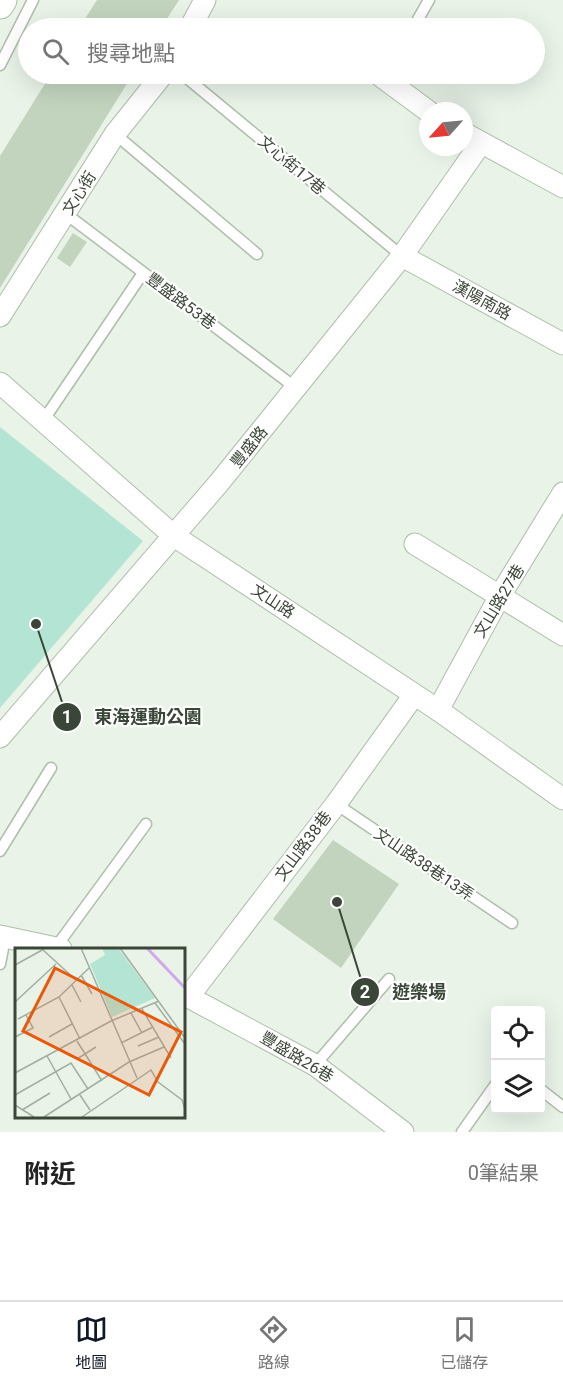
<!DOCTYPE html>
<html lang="zh-TW">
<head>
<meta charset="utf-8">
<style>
	:root { --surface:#fff; --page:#f2f2f2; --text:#222; --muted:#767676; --line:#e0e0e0; --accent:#111827 }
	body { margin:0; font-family:Roboto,"Noto Sans TC",sans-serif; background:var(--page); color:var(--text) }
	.controls { position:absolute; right:18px; bottom:18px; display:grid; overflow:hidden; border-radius:6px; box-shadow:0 6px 24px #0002 }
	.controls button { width:54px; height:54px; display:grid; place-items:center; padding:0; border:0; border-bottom:2px solid var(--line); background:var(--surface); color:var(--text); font:30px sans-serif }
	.compass { position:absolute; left:419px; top:102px; width:54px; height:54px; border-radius:50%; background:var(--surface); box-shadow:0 6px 24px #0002; rotate:243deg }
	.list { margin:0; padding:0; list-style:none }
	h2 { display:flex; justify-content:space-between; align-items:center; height:78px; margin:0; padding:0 24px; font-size:26px }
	h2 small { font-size:20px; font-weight:400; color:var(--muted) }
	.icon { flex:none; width:33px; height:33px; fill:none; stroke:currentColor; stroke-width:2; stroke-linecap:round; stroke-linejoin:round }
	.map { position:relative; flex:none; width:563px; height:1132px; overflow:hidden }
	.search { position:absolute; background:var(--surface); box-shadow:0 6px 24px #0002; left:18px; right:18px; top:18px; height:66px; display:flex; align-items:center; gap:15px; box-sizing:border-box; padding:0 21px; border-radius:33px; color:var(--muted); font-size:22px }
	.sheet { height:168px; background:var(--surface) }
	nav { display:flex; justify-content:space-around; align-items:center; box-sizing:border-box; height:84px; border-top:2px solid var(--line); background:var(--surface); font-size:16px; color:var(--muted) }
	nav a { display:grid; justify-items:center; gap:3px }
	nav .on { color:var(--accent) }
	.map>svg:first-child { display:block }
	.green { fill:#b4e5d4 }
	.building { fill:#c2d4be }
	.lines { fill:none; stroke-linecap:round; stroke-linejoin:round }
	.service-casing { stroke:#aebeab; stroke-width:13 }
	.minor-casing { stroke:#aebeab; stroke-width:23 }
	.tertiary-casing { stroke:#aebeab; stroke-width:29 }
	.service { stroke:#fff; stroke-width:10 }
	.minor { stroke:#fff; stroke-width:21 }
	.tertiary { stroke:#fff; stroke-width:27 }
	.labels { text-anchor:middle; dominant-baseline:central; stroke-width:4.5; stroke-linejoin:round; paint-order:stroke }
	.street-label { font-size:16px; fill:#3a4637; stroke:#fff }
	.inset-river { fill:none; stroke:#d2a8ec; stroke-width:3 }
	.inset-road { fill:none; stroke:#a3aea1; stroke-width:1.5 }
	.view { fill:#e8590c; fill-opacity:0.15; stroke:#e8590c; stroke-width:3 }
	.inset-edge { fill:none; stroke:#3a4637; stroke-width:3 }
	.leader { fill:none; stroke:#3a4637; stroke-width:2 }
	.callout-dot { fill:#3a4637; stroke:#fff; stroke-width:2 }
	.mark-label { font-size:18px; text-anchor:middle; font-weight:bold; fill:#fff }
	.callout-label { font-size:18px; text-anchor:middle; font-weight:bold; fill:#3a4637; stroke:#fff; stroke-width:4.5; stroke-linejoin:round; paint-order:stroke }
</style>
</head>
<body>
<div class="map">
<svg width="563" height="1132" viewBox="0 0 563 1132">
	<rect width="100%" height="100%" fill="#e9f3e8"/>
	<polygon class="green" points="0,427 143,541 0,708"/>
	<g class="building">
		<polygon points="97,0 179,0 161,28 79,28"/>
		<polygon points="51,74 133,74 0,288 0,156"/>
		<polygon points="73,233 87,242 70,267 57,258"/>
		<polygon points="333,840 399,884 341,968 273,919"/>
	</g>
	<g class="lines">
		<g class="service-casing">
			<g id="service">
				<polyline points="413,28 429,0"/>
				<polyline points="0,65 33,0"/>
				<polyline points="182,74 402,256"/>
				<polyline points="115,134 257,254"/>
				<polyline points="66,214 296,388"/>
				<polyline points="43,421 143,273"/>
				<polyline points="336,804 512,923"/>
				<polyline points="0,851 51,768"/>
				<polyline points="56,947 146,824"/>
				<polyline points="0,964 5,938"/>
				<polyline points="315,1065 389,979"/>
				<polyline points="540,1089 563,1107"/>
				<polyline points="462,1132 496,1084"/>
			</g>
		</g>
		<g class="minor-casing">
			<g id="minor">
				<polyline points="190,28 205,0"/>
				<polyline points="378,74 428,111"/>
				<polyline points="464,133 563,187"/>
				<polyline points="402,256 563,344"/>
				<polyline points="0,316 115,134 163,74"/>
				<polyline points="0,383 174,536 438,710 563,799"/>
				<polyline points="415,544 563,635"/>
				<polyline points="438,710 501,594 563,493"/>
				<polyline points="0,737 218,484 402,256 481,143"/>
				<polyline points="0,936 61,949"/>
				<polyline points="183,994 315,1065 403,1132"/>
				<polyline points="189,996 336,804 414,695"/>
			</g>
		</g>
		<g class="tertiary-casing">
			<polyline id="tertiary" points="0,5 3,0"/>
		</g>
		<use href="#service" class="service"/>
		<use href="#minor" class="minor"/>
		<use href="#tertiary" class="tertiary"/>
	</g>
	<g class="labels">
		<g class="street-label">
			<text transform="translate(292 165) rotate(40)">文心街17巷</text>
			<text transform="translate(79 193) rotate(-58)">文心街</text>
			<text transform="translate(482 300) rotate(29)">漢陽南路</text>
			<text transform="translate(181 301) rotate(37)">豐盛路53巷</text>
			<text transform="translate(249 447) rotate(-51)">豐盛路</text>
			<text transform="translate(273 601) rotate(33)">文山路</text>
			<text transform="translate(499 601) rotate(-59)">文山路27巷</text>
			<text transform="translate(303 846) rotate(-53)">文山路38巷</text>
			<text transform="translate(424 864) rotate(34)">文山路38巷13弄</text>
			<text transform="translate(297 1057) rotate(31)">豐盛路26巷</text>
		</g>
	</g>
	<g transform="translate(15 948)">
		<rect width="170" height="170" fill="#e9f3e8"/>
		<path d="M87,0h16l37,50 -43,19 -22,-53 15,-9z" fill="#b4e5d4"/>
		<path class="inset-river" d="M132,0l38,40"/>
		<path class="inset-road" d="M66,0l56,130M105,0l65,90M28,2l33,30M0,17l29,-16M66,27l11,19M57,37l9,17M44,49l21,42M0,54l41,-38M140,55l30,41M127,61l29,49M116,65l11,20M3,71l41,-22 30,-29M0,89l18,-9 -7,-13M34,89l23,-13M62,93l25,40M106,95l32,-16M123,98l21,-9M32,108l24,43M62,111l19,-12M0,125l96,-52 48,-20M0,147l56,-32 17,26M65,147l10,15M0,157l19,12M7,162l28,-17M29,169l85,-55 35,-15M67,169l69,-47 7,12 24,18 3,9"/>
		<path class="view" d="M40,20l126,64 -32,63 -126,-64z"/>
		<rect width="170" height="170" class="inset-edge"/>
	</g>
	<path class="leader" d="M36 624L67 717M337 902L365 992"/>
	<g class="callout-dot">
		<circle cx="36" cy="624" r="6"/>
		<circle cx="337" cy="902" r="6"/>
		<circle cx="67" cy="717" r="15"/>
		<circle cx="365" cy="992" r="15"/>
	</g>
	<g class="mark-label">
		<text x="67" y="723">1</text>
		<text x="365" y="998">2</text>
	</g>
	<g class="callout-label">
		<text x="148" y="723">東海運動公園</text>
		<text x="419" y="998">遊樂場</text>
	</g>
</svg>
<div class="controls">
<button><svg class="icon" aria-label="locate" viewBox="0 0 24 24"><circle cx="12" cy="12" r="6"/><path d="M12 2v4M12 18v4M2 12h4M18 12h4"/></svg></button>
<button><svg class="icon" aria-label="layers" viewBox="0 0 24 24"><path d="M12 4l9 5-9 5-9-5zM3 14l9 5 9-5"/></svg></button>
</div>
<svg class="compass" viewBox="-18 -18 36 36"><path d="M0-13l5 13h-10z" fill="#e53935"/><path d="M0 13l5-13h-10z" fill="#767676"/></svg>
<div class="search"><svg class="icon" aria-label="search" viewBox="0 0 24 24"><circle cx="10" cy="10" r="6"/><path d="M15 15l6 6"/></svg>搜尋地點</div>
</div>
<section class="sheet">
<h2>附近<small>0筆結果</small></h2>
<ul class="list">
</ul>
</section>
<nav>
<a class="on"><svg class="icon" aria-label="map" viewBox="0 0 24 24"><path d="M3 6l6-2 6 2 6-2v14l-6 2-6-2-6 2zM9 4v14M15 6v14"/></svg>地圖</a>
<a><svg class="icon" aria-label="directions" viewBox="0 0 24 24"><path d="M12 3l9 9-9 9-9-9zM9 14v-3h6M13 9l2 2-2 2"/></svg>路線</a>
<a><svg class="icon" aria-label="saved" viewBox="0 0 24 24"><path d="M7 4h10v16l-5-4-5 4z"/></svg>已儲存</a>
</nav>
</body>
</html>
